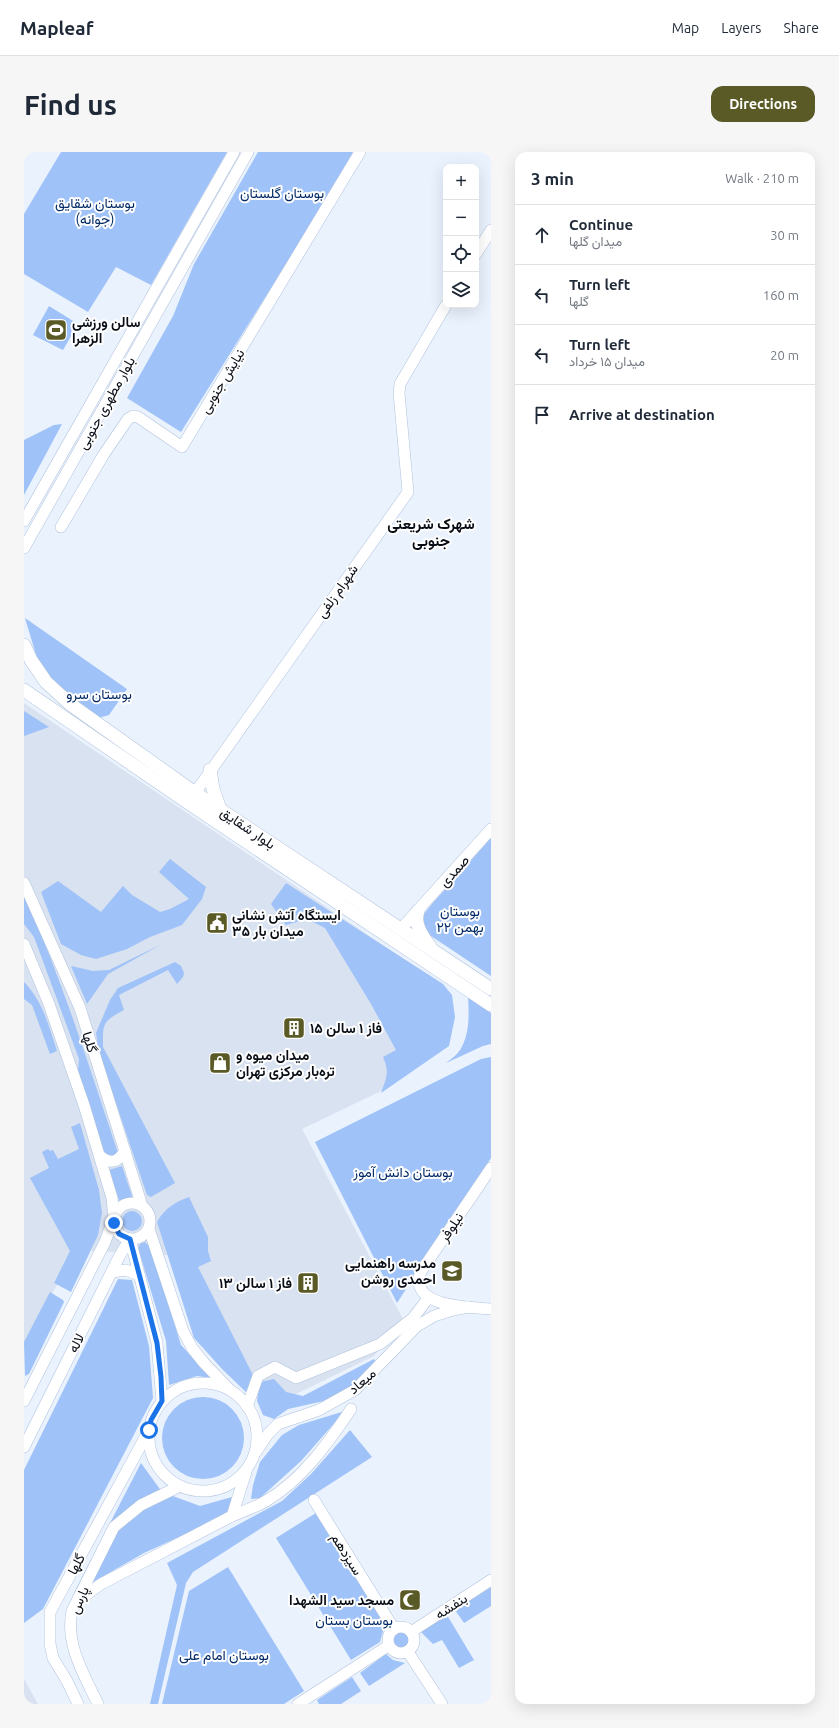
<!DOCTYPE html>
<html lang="en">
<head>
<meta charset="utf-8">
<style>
	:root { --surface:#fff; --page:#f6f6f7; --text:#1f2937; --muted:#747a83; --line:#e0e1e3; --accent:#5a5a27 }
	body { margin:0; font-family:Ubuntu,Vazirmatn,sans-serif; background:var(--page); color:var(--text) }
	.controls { position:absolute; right:12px; top:12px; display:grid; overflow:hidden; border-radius:8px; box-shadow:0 4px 16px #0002 }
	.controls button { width:36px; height:36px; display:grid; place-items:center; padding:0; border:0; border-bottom:1px solid var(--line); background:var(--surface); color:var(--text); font:20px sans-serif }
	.stop { position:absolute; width:12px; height:12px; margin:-9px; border:3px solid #1a73e8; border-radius:50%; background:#fff }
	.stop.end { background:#1a73e8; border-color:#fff; box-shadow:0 1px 4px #0008 }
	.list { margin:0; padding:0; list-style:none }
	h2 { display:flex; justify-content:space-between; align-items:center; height:52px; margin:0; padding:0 16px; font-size:17px }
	h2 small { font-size:13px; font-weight:400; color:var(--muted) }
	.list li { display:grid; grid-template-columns:26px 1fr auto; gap:12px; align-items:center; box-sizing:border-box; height:60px; padding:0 16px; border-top:1px solid var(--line) }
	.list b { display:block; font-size:15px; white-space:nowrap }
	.list p { margin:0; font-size:13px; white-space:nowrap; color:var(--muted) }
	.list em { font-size:13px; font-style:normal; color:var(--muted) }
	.icon { flex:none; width:22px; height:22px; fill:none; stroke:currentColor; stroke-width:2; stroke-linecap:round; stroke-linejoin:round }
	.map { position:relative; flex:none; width:467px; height:1552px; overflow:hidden; border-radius:12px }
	header { display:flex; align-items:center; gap:24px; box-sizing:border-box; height:56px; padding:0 20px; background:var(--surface); border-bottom:1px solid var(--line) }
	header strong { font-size:19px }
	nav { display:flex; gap:22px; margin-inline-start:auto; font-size:14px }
	.intro { display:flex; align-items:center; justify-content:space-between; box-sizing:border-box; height:96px; padding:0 24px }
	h1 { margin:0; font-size:28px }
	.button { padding:10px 18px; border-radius:12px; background:var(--accent); color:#fff; font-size:14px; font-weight:700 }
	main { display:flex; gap:24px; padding:0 24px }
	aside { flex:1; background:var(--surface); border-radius:12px; box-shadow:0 4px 16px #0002 }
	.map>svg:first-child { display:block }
	.built { fill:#d9e2f0 }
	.green { fill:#9fc2f8 }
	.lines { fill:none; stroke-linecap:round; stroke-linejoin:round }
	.secondary-casing { stroke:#b0c2dd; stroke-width:12 }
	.primary-casing { stroke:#b0c2dd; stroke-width:14 }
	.secondary { stroke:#fff; stroke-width:11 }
	.primary { stroke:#fff; stroke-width:13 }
	.route { stroke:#1a73e8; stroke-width:5 }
	.labels { text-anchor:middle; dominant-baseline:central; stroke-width:4; stroke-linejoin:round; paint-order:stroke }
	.park-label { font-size:14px; fill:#012a66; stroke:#fefefe }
	.poi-label { font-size:14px; font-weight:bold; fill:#080d16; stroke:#fefefe; text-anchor:start }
	.street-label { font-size:14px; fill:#080d16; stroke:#fefefe }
	.neighbourhood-label { font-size:15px; font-weight:bold; fill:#080d16; stroke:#fefefe }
</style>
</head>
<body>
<header>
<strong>Mapleaf</strong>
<nav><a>Map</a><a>Layers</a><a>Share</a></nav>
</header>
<div class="intro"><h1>Find us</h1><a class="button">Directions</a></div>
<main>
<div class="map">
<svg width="467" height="1552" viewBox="0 0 467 1552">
	<rect width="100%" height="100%" fill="#eaf2fd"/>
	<g class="built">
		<polygon points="0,551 381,808 427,884 357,939 278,977 380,1169 350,1204 272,1242 233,1246 177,1186 144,1103 52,1098 0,1193"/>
		<polygon points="0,1527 14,1552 0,1552"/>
	</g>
	<g class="green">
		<polygon points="37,0 203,0 127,133 92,115 64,160 0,122 0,62"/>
		<polygon points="234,0 329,0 302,48 157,280 103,246 149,164 170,112"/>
		<polygon points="25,154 54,172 39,198 9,183"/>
		<polygon points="38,272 0,343 0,288 30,273"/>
		<polygon points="1,466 103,537 85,563 74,566 40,541 26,525 13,506"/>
		<polygon points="0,559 25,575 0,584"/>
		<polygon points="467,686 467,824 401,780 396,767 407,753"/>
		<polygon points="146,707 182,735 178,747 158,773 126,785 103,797 72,807 57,803 37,792 17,740 34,729 77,760 99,734 108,743 136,760 146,757 165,747 135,720"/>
		<path d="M262,731l157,101 9,11 3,22 -6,29 -68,47c5,-14 9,-21 2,-36l13,-7 -25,-46 -46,-76 -18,-9 -21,6 -15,-21z"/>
		<path d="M0,743c38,84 65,171 94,258l-3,5 -9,-2 -4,-7 -24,-79 1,-11 -45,-122 -10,-13z"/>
		<polygon points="138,792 84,822 63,852 47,814 69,819 85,818"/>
		<path d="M151,810l6,4 3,7 -1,4 -6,7 -9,-14 -49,25 5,15c-22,12 -21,13 -21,37l72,136 -24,14 -4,-2 -48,-142 -3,-20 14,-33 8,-12z"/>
		<path d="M0,830c19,19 25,45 33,69l-7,3 -18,-49 -8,-6z"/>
		<path d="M444,844l23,17v31l-8,2 -37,17c5,-4 11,-8 14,-13 10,-15 9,-37 8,-54z"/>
		<polygon points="467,905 467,1006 373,1151 291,990 457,907"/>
		<polygon points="56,971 75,1038 78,1061 74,1083 47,1140 30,1131 46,1099 6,1026 25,1016 18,1000 24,997 26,999 29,998 34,1007 55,997 47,975"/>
		<polygon points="98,1014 109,1047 96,1051 85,1018"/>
		<path d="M165,1045l19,40v14l3,10 -13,6 56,110 -6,17 -25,-24 -29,-32 -37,-116c8,-14 18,-20 32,-25z"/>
		<circle cx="108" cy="1069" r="10"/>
		<polygon points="121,1090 126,1095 157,1193 187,1226 173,1224 145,1233 142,1189 114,1096 116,1092"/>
		<polygon points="94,1127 108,1128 125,1194 129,1246 19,1457 0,1471 0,1318"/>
		<polygon points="26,1140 39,1148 40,1150 5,1222 1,1224 0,1190"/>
		<polygon points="350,1207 352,1211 340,1227 309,1247 264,1257 250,1267 239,1263 233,1249 236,1230 250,1227 262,1240 279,1244"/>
		<circle cx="179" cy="1286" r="41"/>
		<polygon points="321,1259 277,1309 236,1346 227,1347 229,1333 236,1310 258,1283 275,1273"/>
		<polygon points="326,1278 348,1305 169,1420 162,1431 134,1552 126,1552 153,1433 143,1411 258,1349 287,1322"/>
		<polygon points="117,1311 138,1340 176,1354 208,1345 203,1363 120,1401 50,1441"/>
		<polygon points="292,1361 361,1472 356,1490 327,1508 252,1386"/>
		<polygon points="204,1415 280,1539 260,1552 138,1552 165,1439"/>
		<polygon points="467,1435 467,1454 440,1471 431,1458"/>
		<polygon points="423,1463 450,1508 435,1516 418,1488 409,1492 397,1480"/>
		<circle cx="377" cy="1489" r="11"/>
		<polygon points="362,1502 369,1508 381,1511 345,1534 336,1521"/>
		<polygon points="328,1525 337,1539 317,1552 295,1552 293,1548"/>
	</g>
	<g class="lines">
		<g class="secondary-casing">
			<g id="secondary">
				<polyline points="452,102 467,78"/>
				<polyline points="0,369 210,0"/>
				<polyline points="37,375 80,302 104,267 109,264 114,265 158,295 336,0"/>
				<polyline points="0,396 224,0"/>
				<polyline points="171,641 384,340 375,241 376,232 422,153"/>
				<polyline points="0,731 56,856 118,1054"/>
				<polyline points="376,778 467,677"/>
				<polyline points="0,792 25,852 60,953 88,1046 90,1065 81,1090 0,1249"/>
				<path d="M76,1004c11,9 18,6 25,-5"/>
				<path d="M467,1016l-71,105c0,2 -2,6 -1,9 2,26 53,25 72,27"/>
				<circle cx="108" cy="1069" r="18"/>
				<polyline points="125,1077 159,1179 168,1196 180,1211 204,1236"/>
				<polyline points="106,1087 133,1191 138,1249"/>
				<polyline points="88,1120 102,1118 115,1123"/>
				<circle cx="179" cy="1285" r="54"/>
				<polyline points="223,1255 234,1224 251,1215 272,1226 356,1192 389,1166 405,1145"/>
				<polyline points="0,1295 96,1103 106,1087"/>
				<polyline points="232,1300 244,1282 254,1272 295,1258 331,1238 393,1174 410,1164 429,1158 445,1155"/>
				<polyline points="290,1348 370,1477"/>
				<path d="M208,1364c12,-5 24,-9 34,-15 36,-21 63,-59 85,-92"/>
				<polyline points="59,1445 77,1432 208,1364 222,1320"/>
				<circle cx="377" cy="1488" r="13"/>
				<polyline points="387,1480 467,1428"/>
				<polyline points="384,1500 418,1552"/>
				<polyline points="54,1552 43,1529 29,1506 26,1492 26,1460 124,1280"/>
				<path d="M74,1552c-14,-29 -33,-60 -26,-93l42,-84 27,-22 39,-19"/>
				<polyline points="274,1552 364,1494"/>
			</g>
		</g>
		<g class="primary-casing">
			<g id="primary">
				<polyline points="0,493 7,508 22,530 46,552 171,641 467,837"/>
				<polyline points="0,538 163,650 467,853"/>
				<polyline points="186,618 189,637 196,657"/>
				<path d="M394,759c-5,13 5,26 13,37"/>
			</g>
		</g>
		<use href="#secondary" class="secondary"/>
		<use href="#primary" class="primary"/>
	</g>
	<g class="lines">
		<polyline class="route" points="90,1071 95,1082 106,1087 133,1191 137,1225 138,1249 127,1268 125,1278"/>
	</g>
	<defs>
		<g id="stadium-square" transform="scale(1.15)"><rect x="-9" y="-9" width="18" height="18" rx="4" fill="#5a5a27" stroke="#fefefe"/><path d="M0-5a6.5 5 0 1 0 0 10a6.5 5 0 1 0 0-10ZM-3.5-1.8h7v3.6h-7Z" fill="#fff"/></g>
		<g id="civic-square" transform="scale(1.15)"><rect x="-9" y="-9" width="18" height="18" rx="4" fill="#5a5a27" stroke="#fefefe"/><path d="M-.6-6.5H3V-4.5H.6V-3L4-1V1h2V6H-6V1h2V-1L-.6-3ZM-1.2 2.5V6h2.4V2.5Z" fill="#fff"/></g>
		<g id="building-square" transform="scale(1.15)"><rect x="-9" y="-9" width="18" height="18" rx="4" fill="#5a5a27" stroke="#fefefe"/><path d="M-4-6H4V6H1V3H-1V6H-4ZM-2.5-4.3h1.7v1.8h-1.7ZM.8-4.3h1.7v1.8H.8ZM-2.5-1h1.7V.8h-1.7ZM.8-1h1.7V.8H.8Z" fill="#fff"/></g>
		<g id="shop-square" transform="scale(1.15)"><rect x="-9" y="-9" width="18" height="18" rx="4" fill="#5a5a27" stroke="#fefefe"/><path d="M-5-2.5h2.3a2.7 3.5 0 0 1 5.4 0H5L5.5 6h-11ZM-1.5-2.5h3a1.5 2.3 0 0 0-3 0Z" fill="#fff"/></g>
		<g id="school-square" transform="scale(1.15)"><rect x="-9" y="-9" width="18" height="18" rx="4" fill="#5a5a27" stroke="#fefefe"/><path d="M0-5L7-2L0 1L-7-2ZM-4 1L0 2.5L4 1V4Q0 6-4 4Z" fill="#fff"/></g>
		<g id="mosque-square" transform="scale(1.15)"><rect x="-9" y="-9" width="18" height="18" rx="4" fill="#5a5a27" stroke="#fefefe"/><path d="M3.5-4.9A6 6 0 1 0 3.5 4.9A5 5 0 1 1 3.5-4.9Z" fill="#fff"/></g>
	</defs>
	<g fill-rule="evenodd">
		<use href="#stadium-square" x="32" y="178"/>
		<use href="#civic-square" x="193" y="771"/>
		<use href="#building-square" x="270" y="876"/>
		<use href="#shop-square" x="196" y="911"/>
		<use href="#school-square" x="428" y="1119"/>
		<use href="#building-square" x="284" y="1131"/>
		<use href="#mosque-square" x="386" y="1448"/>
	</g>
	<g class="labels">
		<g class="park-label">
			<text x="258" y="41">بوستان گلستان</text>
			<text x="71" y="51">بوستان شقایق<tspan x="71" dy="16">(جوانه)</tspan></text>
			<text x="75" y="542">بوستان سرو</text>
			<text x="436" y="759">بوستان<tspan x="436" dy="16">۲۲ بهمن</tspan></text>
			<text x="379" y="1020">بوستان دانش آموز</text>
			<text x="330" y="1468">بوستان بستان</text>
			<text x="200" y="1503">بوستان امام علی</text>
		</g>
		<g class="poi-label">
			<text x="48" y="170">سالن ورزشی<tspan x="48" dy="16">الزهرا</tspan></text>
			<text x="208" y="763">ایستگاه آتش نشانی<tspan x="208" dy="16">۳۵ میدان بار</tspan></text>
			<text x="286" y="876">فاز ۱ سالن ۱۵</text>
			<text x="212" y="903">میدان میوه و<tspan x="212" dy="16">تره‌بار مرکزی تهران</tspan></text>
			<text x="412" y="1111" text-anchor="end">مدرسه راهنمایی<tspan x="412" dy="16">احمدی روشن</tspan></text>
			<text x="268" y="1131" text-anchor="end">فاز ۱ سالن ۱۳</text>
			<text x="370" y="1448" text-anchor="end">مسجد سید الشهدا</text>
		</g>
		<g class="street-label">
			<text transform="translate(198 229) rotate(-59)">نیایش جنوبی</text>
			<text transform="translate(82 251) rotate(-61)">بلوار مطهری جنوبی</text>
			<text transform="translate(313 439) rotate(-55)">شهرام زلفی</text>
			<text transform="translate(224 676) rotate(34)">بلوار شقایق</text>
			<text transform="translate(430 719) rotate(-48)">صمدی</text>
			<text transform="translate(66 890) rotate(72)">گلها</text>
			<text transform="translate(427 1075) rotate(-56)">نیلوفر</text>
			<text transform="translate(52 1191) rotate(-63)">لاله</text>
			<text transform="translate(338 1229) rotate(-41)">میعاد</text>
			<text transform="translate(323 1402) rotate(58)">سیزدهم</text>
			<text transform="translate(52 1412) rotate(-62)">گلها</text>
			<text transform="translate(55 1448) rotate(-66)">پارس</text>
			<text transform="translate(427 1454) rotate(-33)">بنفشه</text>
		</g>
		<g class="neighbourhood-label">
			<text x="407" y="371">شهرک شریعتی<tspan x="407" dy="17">جنوبی</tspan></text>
		</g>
	</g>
</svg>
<div class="controls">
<button>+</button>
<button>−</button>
<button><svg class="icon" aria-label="locate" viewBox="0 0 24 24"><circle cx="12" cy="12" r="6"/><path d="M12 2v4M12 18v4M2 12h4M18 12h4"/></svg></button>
<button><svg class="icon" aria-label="layers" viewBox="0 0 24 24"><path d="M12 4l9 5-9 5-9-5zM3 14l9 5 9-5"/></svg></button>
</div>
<div class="stop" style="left:125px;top:1278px"></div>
<div class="stop end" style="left:90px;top:1071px"></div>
</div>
<aside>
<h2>3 min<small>Walk · 210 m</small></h2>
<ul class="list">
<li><svg class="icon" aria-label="ahead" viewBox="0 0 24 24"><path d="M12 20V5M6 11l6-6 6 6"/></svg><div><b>Continue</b><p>میدان گلها</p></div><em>30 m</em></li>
<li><svg class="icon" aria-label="left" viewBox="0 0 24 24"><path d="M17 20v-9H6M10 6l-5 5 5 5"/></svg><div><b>Turn left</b><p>گلها</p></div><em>160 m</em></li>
<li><svg class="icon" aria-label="left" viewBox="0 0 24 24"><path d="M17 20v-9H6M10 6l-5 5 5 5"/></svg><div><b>Turn left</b><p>میدان ۱۵ خرداد</p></div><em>20 m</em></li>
<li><svg class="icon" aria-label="arrive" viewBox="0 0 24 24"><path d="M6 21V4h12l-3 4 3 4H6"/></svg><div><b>Arrive at destination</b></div></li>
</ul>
</aside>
</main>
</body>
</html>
